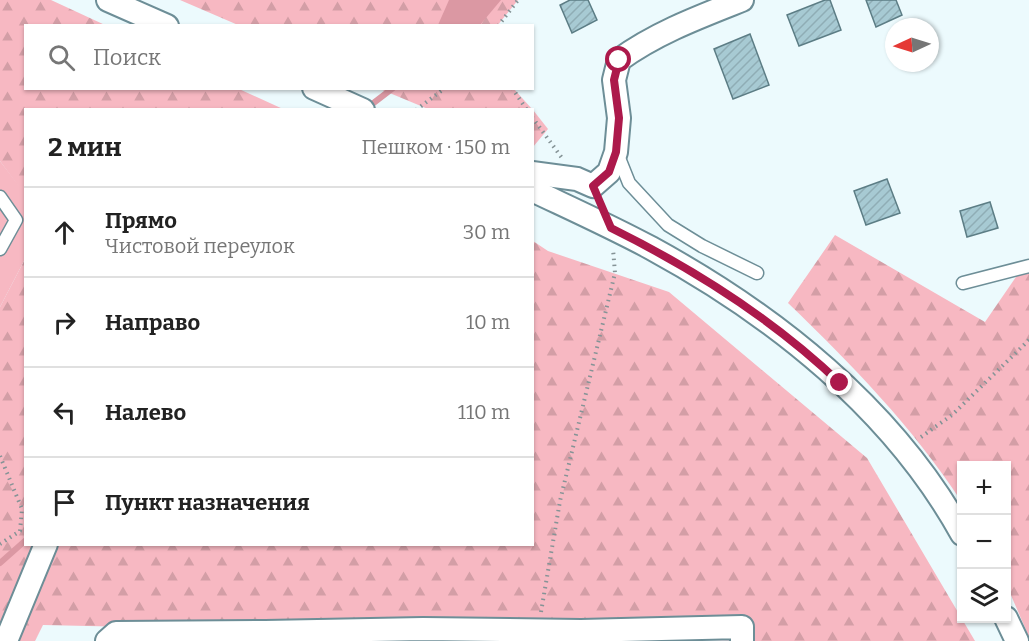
<!DOCTYPE html>
<html lang="ru">
<head>
<meta charset="utf-8">
<style>
	:root { --surface:#fff; --page:#f2f2f2; --text:#222; --muted:#767676; --line:#e0e0e0 }
	body { margin:0; font-family:Bitter,serif; background:var(--page); color:var(--text) }
	.controls { position:absolute; right:18px; bottom:18px; display:grid; overflow:hidden; border-radius:0px; box-shadow:0 2px 4px #0004 }
	.controls button { width:54px; height:54px; display:grid; place-items:center; padding:0; border:0; border-bottom:2px solid var(--line); background:var(--surface); color:var(--text); font:30px sans-serif }
	.compass { position:absolute; left:885px; top:18px; width:54px; height:54px; border-radius:50%; background:var(--surface); box-shadow:0 2px 4px #0004; rotate:266deg }
	.stop { position:absolute; width:18px; height:18px; margin:-14px; border:4px solid #ac194b; border-radius:50%; background:#fff }
	.stop.end { background:#ac194b; border-color:#fff; box-shadow:0 2px 6px #0008 }
	.list { margin:0; padding:0; list-style:none }
	h2 { display:flex; justify-content:space-between; align-items:center; height:78px; margin:0; padding:0 24px; font-size:26px }
	h2 small { font-size:20px; font-weight:400; color:var(--muted) }
	.list li { display:grid; grid-template-columns:39px 1fr auto; gap:18px; align-items:center; box-sizing:border-box; height:90px; padding:0 24px; border-top:2px solid var(--line) }
	.list b { display:block; font-size:22px; white-space:nowrap }
	.list p { margin:0; font-size:20px; white-space:nowrap; color:var(--muted) }
	.list em { font-size:20px; font-style:normal; color:var(--muted) }
	.icon { flex:none; width:33px; height:33px; fill:none; stroke:currentColor; stroke-width:2; stroke-linecap:round; stroke-linejoin:round }
	.map { position:relative; flex:none; width:1029px; height:641px; overflow:hidden }
	.search { position:absolute; background:var(--surface); box-shadow:0 2px 4px #0004; left:24px; top:24px; width:510px; height:66px; display:flex; align-items:center; gap:15px; box-sizing:border-box; padding:0 21px; border-radius:0px; color:var(--muted); font-size:22px }
	.panel { position:absolute; background:var(--surface); box-shadow:0 2px 4px #0004; left:24px; top:108px; width:510px; height:438px; border-radius:0px }
	.map>svg:first-child { display:block }
	.forest { fill:url(#forest-firs) }
	.garden { fill:#f7b8c2 }
	.water { fill:#db98a3 }
	.lines { fill:none; stroke-linecap:round; stroke-linejoin:round }
	.stream { stroke:#db98a3; stroke-width:6 }
	.building { fill:url(#building-hatch); stroke:#5c7d85; stroke-width:1.5 }
	.lane-casing { stroke:#6d8e97; stroke-width:15 }
	.street-casing { stroke:#6d8e97; stroke-width:26 }
	.path { stroke:#859396; stroke-width:4; stroke-dasharray:1.5 4.5; stroke-linecap:butt }
	.lane { stroke:#fff; stroke-width:12 }
	.street { stroke:#fff; stroke-width:22 }
	.route { stroke:#ac194b; stroke-width:8 }
</style>
</head>
<body>
<div class="map">
<svg width="1029" height="641" viewBox="0 0 1029 641">
	<defs>
		<pattern id="forest-firs" width="22" height="20" patternUnits="userSpaceOnUse" patternTransform="scale(1.5)"><rect width="22" height="20" fill="#f7b8c2"/><path d="M5 1l3.5 6h-7zM16 11l3.5 6h-7z" fill="#d39ea6"/></pattern>
		<pattern id="building-hatch" width="6" height="6" patternUnits="userSpaceOnUse" patternTransform="scale(1.5)"><rect width="6" height="6" fill="#a7cad3"/><path d="M-1 1l2-2M0 6l6-6M5 7l2-2" fill="none" stroke="#8fadb5"/></pattern>
	</defs>
	<rect width="100%" height="100%" fill="#ecfafd"/>
	<g class="forest">
		<polygon points="0,0 51,0 105,25 26,26 26,88 239,89 283,109 26,110 25,195 0,161"/>
		<polygon points="180,0 518,0 497,26 238,25"/>
		<polygon points="380,89 514,89 532,109 428,109"/>
		<polygon points="533,110 548,129 533,147"/>
		<path d="M835,235l150,87 33,-48 11,-4v367l-22,-51 -1,-120h-44l-1,35c-49,-75 -109,-136 -173,-198z"/>
		<polygon points="533,241 548,251 669,292 867,458 975,641 750,641 43,625 35,641 0,641 0,307 25,259 26,544 532,544"/>
	</g>
	<polygon class="garden" points="0,161 26,195 25,259 0,307"/>
	<polygon class="water" points="449,0 501,0 480,25 438,25"/>
	<g class="lines">
		<g class="stream">
			<polyline points="367,108 393,88"/>
			<polyline points="0,563 26,540"/>
		</g>
	</g>
	<g class="building">
		<polygon points="570,0 588,0 597,20 572,33 560,5"/>
		<polygon points="825,0 830,0 841,30 799,46 787,15"/>
		<polygon points="866,0 896,0 902,15 876,27"/>
		<polygon points="750,34 769,85 733,99 714,49"/>
		<polygon points="887,179 900,213 866,225 854,191"/>
		<polygon points="990,202 998,228 967,237 960,211"/>
	</g>
	<g class="lines">
		<g class="lane-casing">
			<g id="lane">
				<polyline points="617,153 629,183 668,225 702,246 757,273"/>
				<polyline points="0,197 16,220 0,249"/>
				<polyline points="963,283 1029,266"/>
			</g>
		</g>
		<g class="street-casing">
			<g id="street">
				<polyline points="108,0 167,26"/>
				<polyline points="314,88 363,110"/>
				<path d="M532,173l45,6 16,7 16,-14 7,-20 3,-34 -5,-38 5,-20c37,-27 80,-43 123,-60"/>
				<path d="M532,190c40,19 80,37 119,58 123,67 242,161 311,286"/>
				<polyline points="1006,618 1017,641"/>
				<polyline points="6,641 46,544"/>
				<polyline points="107,641 116,633 265,632 423,629 581,631 742,627 742,641"/>
			</g>
		</g>
		<g class="path">
			<polyline points="498,26 518,0"/>
			<polyline points="512,88 527,110"/>
			<polyline points="416,110 445,88"/>
			<polyline points="532,117 562,158"/>
			<polyline points="921,437 952,415 1029,340"/>
			<polyline points="0,456 22,509 20,531 0,544"/>
			<polyline points="541,612 560,501 615,273 613,249"/>
		</g>
		<use href="#lane" class="lane"/>
		<use href="#street" class="street"/>
	</g>
	<g class="lines">
		<path class="route" d="M619,60l-5,20 5,38 -3,34 -7,20 -16,14 18,42c83,41 162,91 229,155"/>
	</g>
</svg>
<div class="controls">
<button>+</button>
<button>−</button>
<button><svg class="icon" aria-label="layers" viewBox="0 0 24 24"><path d="M12 4l9 5-9 5-9-5zM3 14l9 5 9-5"/></svg></button>
</div>
<svg class="compass" viewBox="-18 -18 36 36"><path d="M0-13l5 13h-10z" fill="#e53935"/><path d="M0 13l5-13h-10z" fill="#767676"/></svg>
<div class="stop" style="left:619px;top:60px"></div>
<div class="stop end" style="left:840px;top:383px"></div>
<div class="search"><svg class="icon" aria-label="search" viewBox="0 0 24 24"><circle cx="10" cy="10" r="6"/><path d="M15 15l6 6"/></svg>Поиск</div>
<section class="panel">
<h2>2 мин<small>Пешком · 150 m</small></h2>
<ul class="list">
<li><svg class="icon" aria-label="ahead" viewBox="0 0 24 24"><path d="M12 20V5M6 11l6-6 6 6"/></svg><div><b>Прямо</b><p>Чистовой переулок</p></div><em>30 m</em></li>
<li><svg class="icon" aria-label="right" viewBox="0 0 24 24"><path d="M7 20v-9h11M14 6l5 5-5 5"/></svg><div><b>Направо</b></div><em>10 m</em></li>
<li><svg class="icon" aria-label="left" viewBox="0 0 24 24"><path d="M17 20v-9H6M10 6l-5 5 5 5"/></svg><div><b>Налево</b></div><em>110 m</em></li>
<li><svg class="icon" aria-label="arrive" viewBox="0 0 24 24"><path d="M6 21V4h12l-3 4 3 4H6"/></svg><div><b>Пункт назначения</b></div></li>
</ul>
</section>
</div>
</body>
</html>
